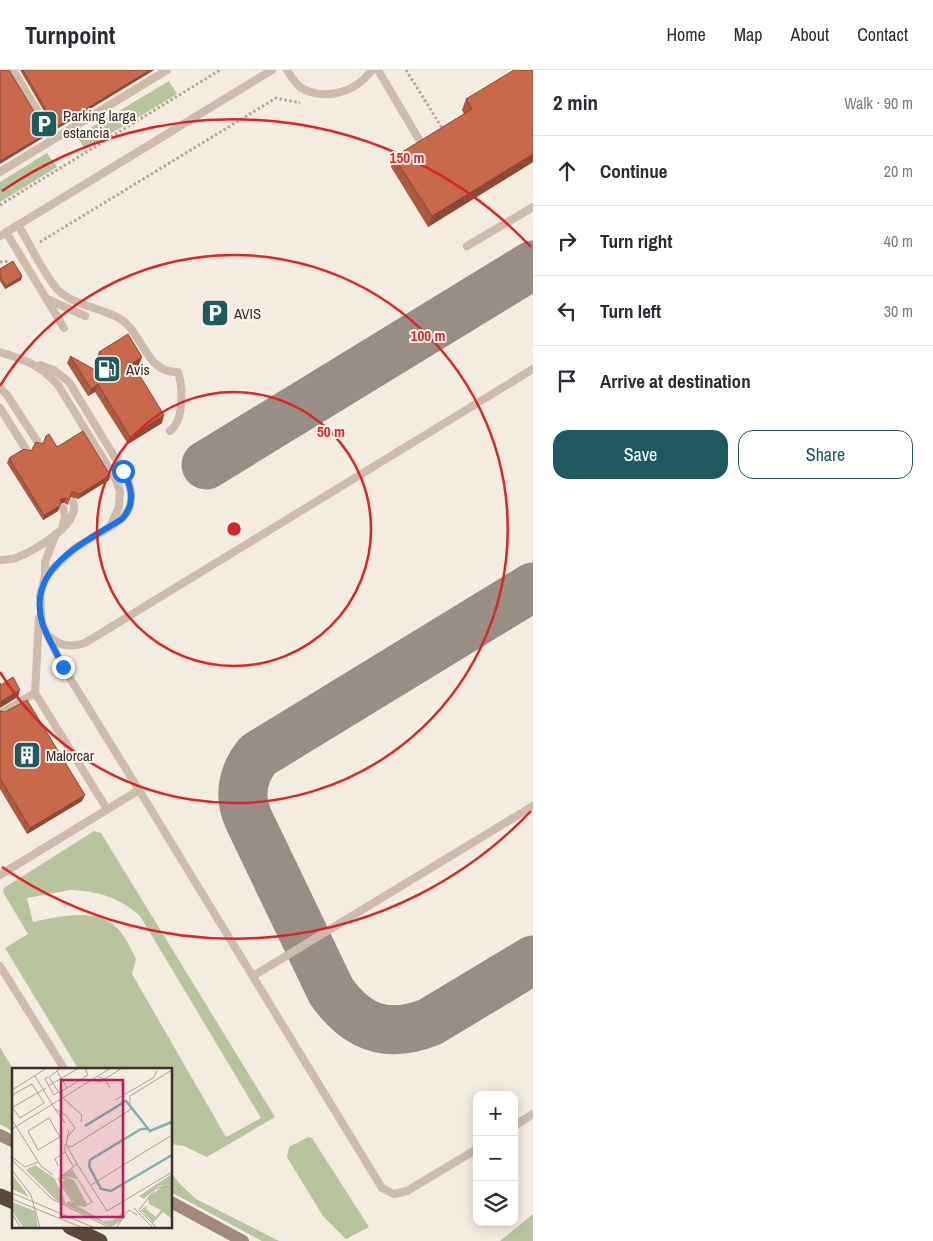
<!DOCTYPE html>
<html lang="en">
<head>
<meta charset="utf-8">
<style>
	:root { --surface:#fff; --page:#f7f7f7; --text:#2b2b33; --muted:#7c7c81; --line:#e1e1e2; --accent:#1f5a5e }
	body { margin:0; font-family:"Archivo Narrow",sans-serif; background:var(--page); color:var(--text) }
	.controls { position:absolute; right:15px; bottom:15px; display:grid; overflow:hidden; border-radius:10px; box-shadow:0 2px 12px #0003 }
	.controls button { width:45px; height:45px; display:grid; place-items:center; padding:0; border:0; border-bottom:1px solid var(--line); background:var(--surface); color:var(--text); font:25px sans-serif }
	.stop { position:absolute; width:15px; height:15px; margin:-11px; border:4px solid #1a73e8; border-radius:50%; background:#fff }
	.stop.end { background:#1a73e8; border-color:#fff; box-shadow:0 1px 5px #0008 }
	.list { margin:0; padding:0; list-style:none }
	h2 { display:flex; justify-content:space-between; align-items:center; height:65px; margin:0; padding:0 20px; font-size:21px }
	h2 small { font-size:16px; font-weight:400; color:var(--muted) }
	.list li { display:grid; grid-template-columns:32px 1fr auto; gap:15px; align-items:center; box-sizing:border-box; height:70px; padding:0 20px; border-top:1px solid var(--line) }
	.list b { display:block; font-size:19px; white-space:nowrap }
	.list em { font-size:16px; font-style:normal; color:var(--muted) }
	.actions { display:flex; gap:10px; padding:15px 20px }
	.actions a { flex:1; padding:11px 0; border:1px solid var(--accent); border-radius:15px; text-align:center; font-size:18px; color:var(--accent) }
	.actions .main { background:var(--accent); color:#fff }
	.icon { flex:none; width:28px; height:28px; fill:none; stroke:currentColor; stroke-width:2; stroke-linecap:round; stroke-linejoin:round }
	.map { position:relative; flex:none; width:533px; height:1171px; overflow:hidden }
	header { display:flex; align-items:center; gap:30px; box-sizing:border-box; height:70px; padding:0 25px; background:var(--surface); border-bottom:1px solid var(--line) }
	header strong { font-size:24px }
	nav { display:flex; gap:28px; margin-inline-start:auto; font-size:18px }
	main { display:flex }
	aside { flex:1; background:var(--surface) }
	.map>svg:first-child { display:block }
	.green { fill:#b8c4a0; fill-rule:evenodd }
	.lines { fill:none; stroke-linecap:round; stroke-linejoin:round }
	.taxiway { stroke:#988e86; stroke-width:49 }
	.path { stroke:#b9a596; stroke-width:3; stroke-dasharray:2.5 2.5; stroke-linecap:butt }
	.lane { stroke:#cdbbac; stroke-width:8 }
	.secondary { stroke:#a18a7d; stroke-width:12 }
	.highway { stroke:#5c4a42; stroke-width:15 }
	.wall { fill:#ac5a40 }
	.shaded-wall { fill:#8c4a34 }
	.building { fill:#c8694b; stroke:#8c4a34 }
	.route { stroke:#1a73e8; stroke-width:6 }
	.ring { fill:none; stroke:#d62828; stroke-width:2.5 }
	.labels { text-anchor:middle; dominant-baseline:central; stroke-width:4; stroke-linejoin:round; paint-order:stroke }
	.poi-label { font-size:15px; fill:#3b302b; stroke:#fbf5ee; text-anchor:start }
	.inset-river { fill:none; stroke:#7fb0b2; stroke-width:2.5 }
	.inset-road { fill:none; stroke:#aaa098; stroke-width:1 }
	.view { fill:#c2185b; fill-opacity:0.15; stroke:#c2185b; stroke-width:2.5 }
	.inset-edge { fill:none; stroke:#3b302b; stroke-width:2.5 }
	.centre { fill:#d62828; stroke:#fbf5ee; stroke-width:2.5 }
	.ring-label { font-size:15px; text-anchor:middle; font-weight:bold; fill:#d62828; stroke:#fbf5ee; stroke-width:4; stroke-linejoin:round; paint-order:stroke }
</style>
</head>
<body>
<header>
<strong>Turnpoint</strong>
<nav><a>Home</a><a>Map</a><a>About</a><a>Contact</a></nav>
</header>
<main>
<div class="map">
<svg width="533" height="1171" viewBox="0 0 533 1171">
	<rect width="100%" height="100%" fill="#f4ebe1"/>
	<g class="green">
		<polygon points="169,11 177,24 85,79 77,66"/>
		<polygon points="47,83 57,97 0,132 0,112"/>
		<path d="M94,761l7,2 174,284 -68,40 -23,-11 -13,-2v-74h-92l-74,-122 23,-14 -25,-42 1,-4zM70,820c27,1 49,7 70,26l121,202 -35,19 -94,-163 4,-15c-4,-8 -8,-17 -13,-24 -20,-30 -62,-19 -90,-13l-6,-24z"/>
		<polygon points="0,977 14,1001 14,1062 0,1054"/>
		<polygon points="308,1067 312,1068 369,1157 346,1169 323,1146 287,1087 289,1077"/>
		<polygon points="171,1103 180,1114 196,1129 279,1171 262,1171 171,1122"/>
		<polygon points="533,1144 533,1171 500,1171"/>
	</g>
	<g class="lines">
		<g class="taxiway">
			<polyline points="206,395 533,195"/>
			<path d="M533,517l-275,168c-15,18 -20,40 -10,63l83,173c26,37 56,48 99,31l103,-62"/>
		</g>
		<g class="path">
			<polyline points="406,0 444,61"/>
			<polyline points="0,135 220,0"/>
			<polyline points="40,172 276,28 300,33"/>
			<polyline points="0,192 9,191"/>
		</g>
		<g class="lane">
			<polyline points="13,0 54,69"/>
			<path d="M287,0c4,7 10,17 18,20 25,10 52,1 67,-20"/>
			<polyline points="378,0 421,73"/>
			<polyline points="0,102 167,0"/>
			<path d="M18,155c12,19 25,49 40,65 14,14 41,18 59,27 26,13 28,57 61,55 5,15 6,49 -8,59"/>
			<polyline points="6,162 64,258"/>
			<polyline points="0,166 272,0"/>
			<polyline points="467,176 533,137"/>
			<polyline points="47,229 85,246"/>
			<path d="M0,282c26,8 40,13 58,33l57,93 5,13 -1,16 -9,20 -35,21 -30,28"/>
			<path d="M40,295l14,5 15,12 59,97c7,22 3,35 -16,47"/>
			<polyline points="0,318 7,325 39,374"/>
			<polyline points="0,338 27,381"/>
			<polyline points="62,458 65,447 63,438"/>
			<path d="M0,490c5,-1 11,0 16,-2 17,-7 66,-34 57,-56"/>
			<path d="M50,567c11,10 22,10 35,6l448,-274"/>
			<polyline points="35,623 107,739"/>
			<polyline points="0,644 35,623 39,548"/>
			<polyline points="139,720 382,1118 394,1124 407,1121 477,1079"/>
			<polyline points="0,805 139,720 63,597 42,554 40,526 45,506 45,492 56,464"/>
			<polyline points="0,896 65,1000"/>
			<polyline points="253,906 533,736"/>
			<polyline points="514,1056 533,1044"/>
		</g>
		<g class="secondary">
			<polyline points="0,1065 14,1072"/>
			<polyline points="171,1132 243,1171"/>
		</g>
		<g class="highway">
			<polyline points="0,1126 14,1132"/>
			<polyline points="70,1157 100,1171"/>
		</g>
	</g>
	<g class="wall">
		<polygon points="20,0 154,0 55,60"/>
		<polygon points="533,0 533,92 428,157 391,97 394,87 464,44 462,40 466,29"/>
		<polygon points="0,199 22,206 21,210 5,219 0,211"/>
		<polygon points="99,282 139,295 135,298 162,353 128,374 95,322 88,326 67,293 70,286 105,306 96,290"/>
		<polygon points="46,366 57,377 110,405 109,410 78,429 70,427 68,435 64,433 60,433 58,441 43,450 7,393 9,388 31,381 43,374"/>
		<polygon points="0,641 82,731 27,764 0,719"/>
	</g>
	<g class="shaded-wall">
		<polygon points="150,0 154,0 55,60 56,57"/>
		<polygon points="47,63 46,66 0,94 0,91"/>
		<polygon points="533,84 533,92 428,157 432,146"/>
		<polygon points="22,206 21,210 5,219 6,216"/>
		<polygon points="142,287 139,295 129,301 132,293"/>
		<polygon points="98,314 95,322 88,326 91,319"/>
		<polygon points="164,345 162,353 128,374 130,367"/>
		<polygon points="110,405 109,410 78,429 80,424"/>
		<polygon points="66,428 64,433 60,434 61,429"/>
		<polygon points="60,436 58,441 43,450 44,445"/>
		<polygon points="20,620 18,627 0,638 0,632"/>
		<polygon points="85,725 82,731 27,764 30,758"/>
	</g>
	<g class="building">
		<polygon points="0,0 9,0 47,63 0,91"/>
		<polygon points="23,0 150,0 56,57"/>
		<polygon points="514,0 533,0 533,84 432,146 394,87 472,39 466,29"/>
		<polygon points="13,191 22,206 6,216 0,206 0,199"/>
		<polygon points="128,264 142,287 132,293 164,345 130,367 98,314 91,319 70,286 117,312 99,282"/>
		<polygon points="83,361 110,405 80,424 72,422 69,430 66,428 61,429 60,436 44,445 9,388 24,379 31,381 36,372 43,374 46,366 49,364 57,377"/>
		<polygon points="13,607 20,620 0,632 0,613 1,615"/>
		<polygon points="27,630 85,725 30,758 0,708 0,641 5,642"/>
	</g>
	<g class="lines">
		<path class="route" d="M63,597c-5,-13 -18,-33 -21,-45 -15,-55 42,-79 80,-103 14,-15 10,-31 1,-48"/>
	</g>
	<g class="ring">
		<circle cx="234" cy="459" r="137"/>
		<path d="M0 316A274 274 0 1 1 0 602"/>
		<path d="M531 741A410 410 0 0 1 2 797M2 121A410 410 0 0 1 531 177"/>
	</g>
	<defs>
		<g id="parking-square" transform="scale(1.4375)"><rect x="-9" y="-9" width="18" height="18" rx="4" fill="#1f5a5e" stroke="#fbf5ee"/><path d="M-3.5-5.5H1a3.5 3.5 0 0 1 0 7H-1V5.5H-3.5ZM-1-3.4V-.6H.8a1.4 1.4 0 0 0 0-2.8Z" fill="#fff"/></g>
		<g id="fuel-square" transform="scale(1.4375)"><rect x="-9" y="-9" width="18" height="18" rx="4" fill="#1f5a5e" stroke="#fbf5ee"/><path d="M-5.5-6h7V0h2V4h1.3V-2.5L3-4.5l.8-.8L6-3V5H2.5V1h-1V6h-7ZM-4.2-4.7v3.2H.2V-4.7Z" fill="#fff"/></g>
		<g id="building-square" transform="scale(1.4375)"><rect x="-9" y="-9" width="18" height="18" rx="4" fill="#1f5a5e" stroke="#fbf5ee"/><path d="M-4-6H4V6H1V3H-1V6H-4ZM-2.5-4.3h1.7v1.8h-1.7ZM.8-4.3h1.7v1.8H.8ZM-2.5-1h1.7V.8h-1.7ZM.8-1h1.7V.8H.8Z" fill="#fff"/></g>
	</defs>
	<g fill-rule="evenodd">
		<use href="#parking-square" x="44" y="54"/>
		<use href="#parking-square" x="215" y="243"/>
		<use href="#fuel-square" x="107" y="299"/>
		<use href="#building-square" x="27" y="685"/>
	</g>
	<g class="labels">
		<g class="poi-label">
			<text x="63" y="45">Parking larga<tspan x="63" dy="17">estancia</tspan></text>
			<text x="234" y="243">AVIS</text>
			<text x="126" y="299">Avis</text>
			<text x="46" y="685">Malorcar</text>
		</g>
	</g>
	<g transform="translate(12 998)">
		<rect width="160" height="160" fill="#f4ebe1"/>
		<path d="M23,97l20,14 11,24 3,-2 34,20 10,-1 13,-10 -5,11 -10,6 -55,-27 -30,-30zM60,101l21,33 -8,5 -10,-2 -14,-23 3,-1 -3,-5zM52,108l13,3 14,23 -4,2 -13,-24zM0,106l17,23 -17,-8zM160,106v11l-14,1 -14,13 -5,-3zM152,117l8,2v32l-9,-7 -10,11 -12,-13 7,-5 -2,4 10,8 5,-7 -12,-6 -1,-6zM0,134l23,9 3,17h-14l-12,-17z" fill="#b8c4a0" fill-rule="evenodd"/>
		<path class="inset-river" d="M73,58l41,-25 24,30 22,-9M136,61h-7l-51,31 -1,6 12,23 10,2 61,-36"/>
		<path class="inset-road" d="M49,0l-12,9 10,16 29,-18 -3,-7M45,3l10,17M23,8l20,33M36,9l-3,2 9,16 4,-3M82,11l5,3 6,-3 -6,-2M36,18l31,-18M98,20l-5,-9 17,-11M0,22l35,-22M0,27l20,-11 12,19 -24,15 -8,-11M51,30l19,17 -1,7M103,32l38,-22 4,-7M1,39l33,-19M37,50l11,19 -22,13 -10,-19zM0,52l29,46 12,9M53,55l-10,-14 11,6 9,13 -8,10M0,61l99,-61M57,62l-3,14 11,20 -19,15 16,26M55,78l4,1 59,-37v-14l42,-26M53,84l8,14M0,89l13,10 13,-5M0,92l40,39 58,29M65,96l30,47 65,-39M46,98l-3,-7 10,-7v-8M0,102l19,25 9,33M79,117l81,-50M0,125l83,35M0,131l71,29M122,140l19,20M0,146l9,14M104,160l13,-18 8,5M145,160l-18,-18 17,-22 16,-2"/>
		<path class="view" d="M49,12h62v137h-62z"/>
		<rect width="160" height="160" class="inset-edge"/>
	</g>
	<circle cx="234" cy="459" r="8" class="centre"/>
	<g class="ring-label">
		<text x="407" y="93">150 m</text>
		<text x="428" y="271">100 m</text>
		<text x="331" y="367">50 m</text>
	</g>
</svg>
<div class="controls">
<button>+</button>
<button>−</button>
<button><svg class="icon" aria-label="layers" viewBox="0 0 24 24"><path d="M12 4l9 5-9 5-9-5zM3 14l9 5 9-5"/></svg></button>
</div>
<div class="stop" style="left:123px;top:401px"></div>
<div class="stop end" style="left:63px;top:597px"></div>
</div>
<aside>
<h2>2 min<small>Walk · 90 m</small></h2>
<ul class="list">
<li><svg class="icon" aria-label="ahead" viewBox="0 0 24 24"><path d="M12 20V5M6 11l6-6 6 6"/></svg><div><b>Continue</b></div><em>20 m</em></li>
<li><svg class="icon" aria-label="right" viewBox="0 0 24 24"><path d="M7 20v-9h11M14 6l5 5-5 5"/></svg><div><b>Turn right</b></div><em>40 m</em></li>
<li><svg class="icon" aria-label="left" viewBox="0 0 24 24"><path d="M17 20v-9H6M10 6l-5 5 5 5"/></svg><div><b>Turn left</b></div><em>30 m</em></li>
<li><svg class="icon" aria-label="arrive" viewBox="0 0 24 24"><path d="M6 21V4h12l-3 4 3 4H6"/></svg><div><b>Arrive at destination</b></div></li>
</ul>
<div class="actions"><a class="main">Save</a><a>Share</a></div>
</aside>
</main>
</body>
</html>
